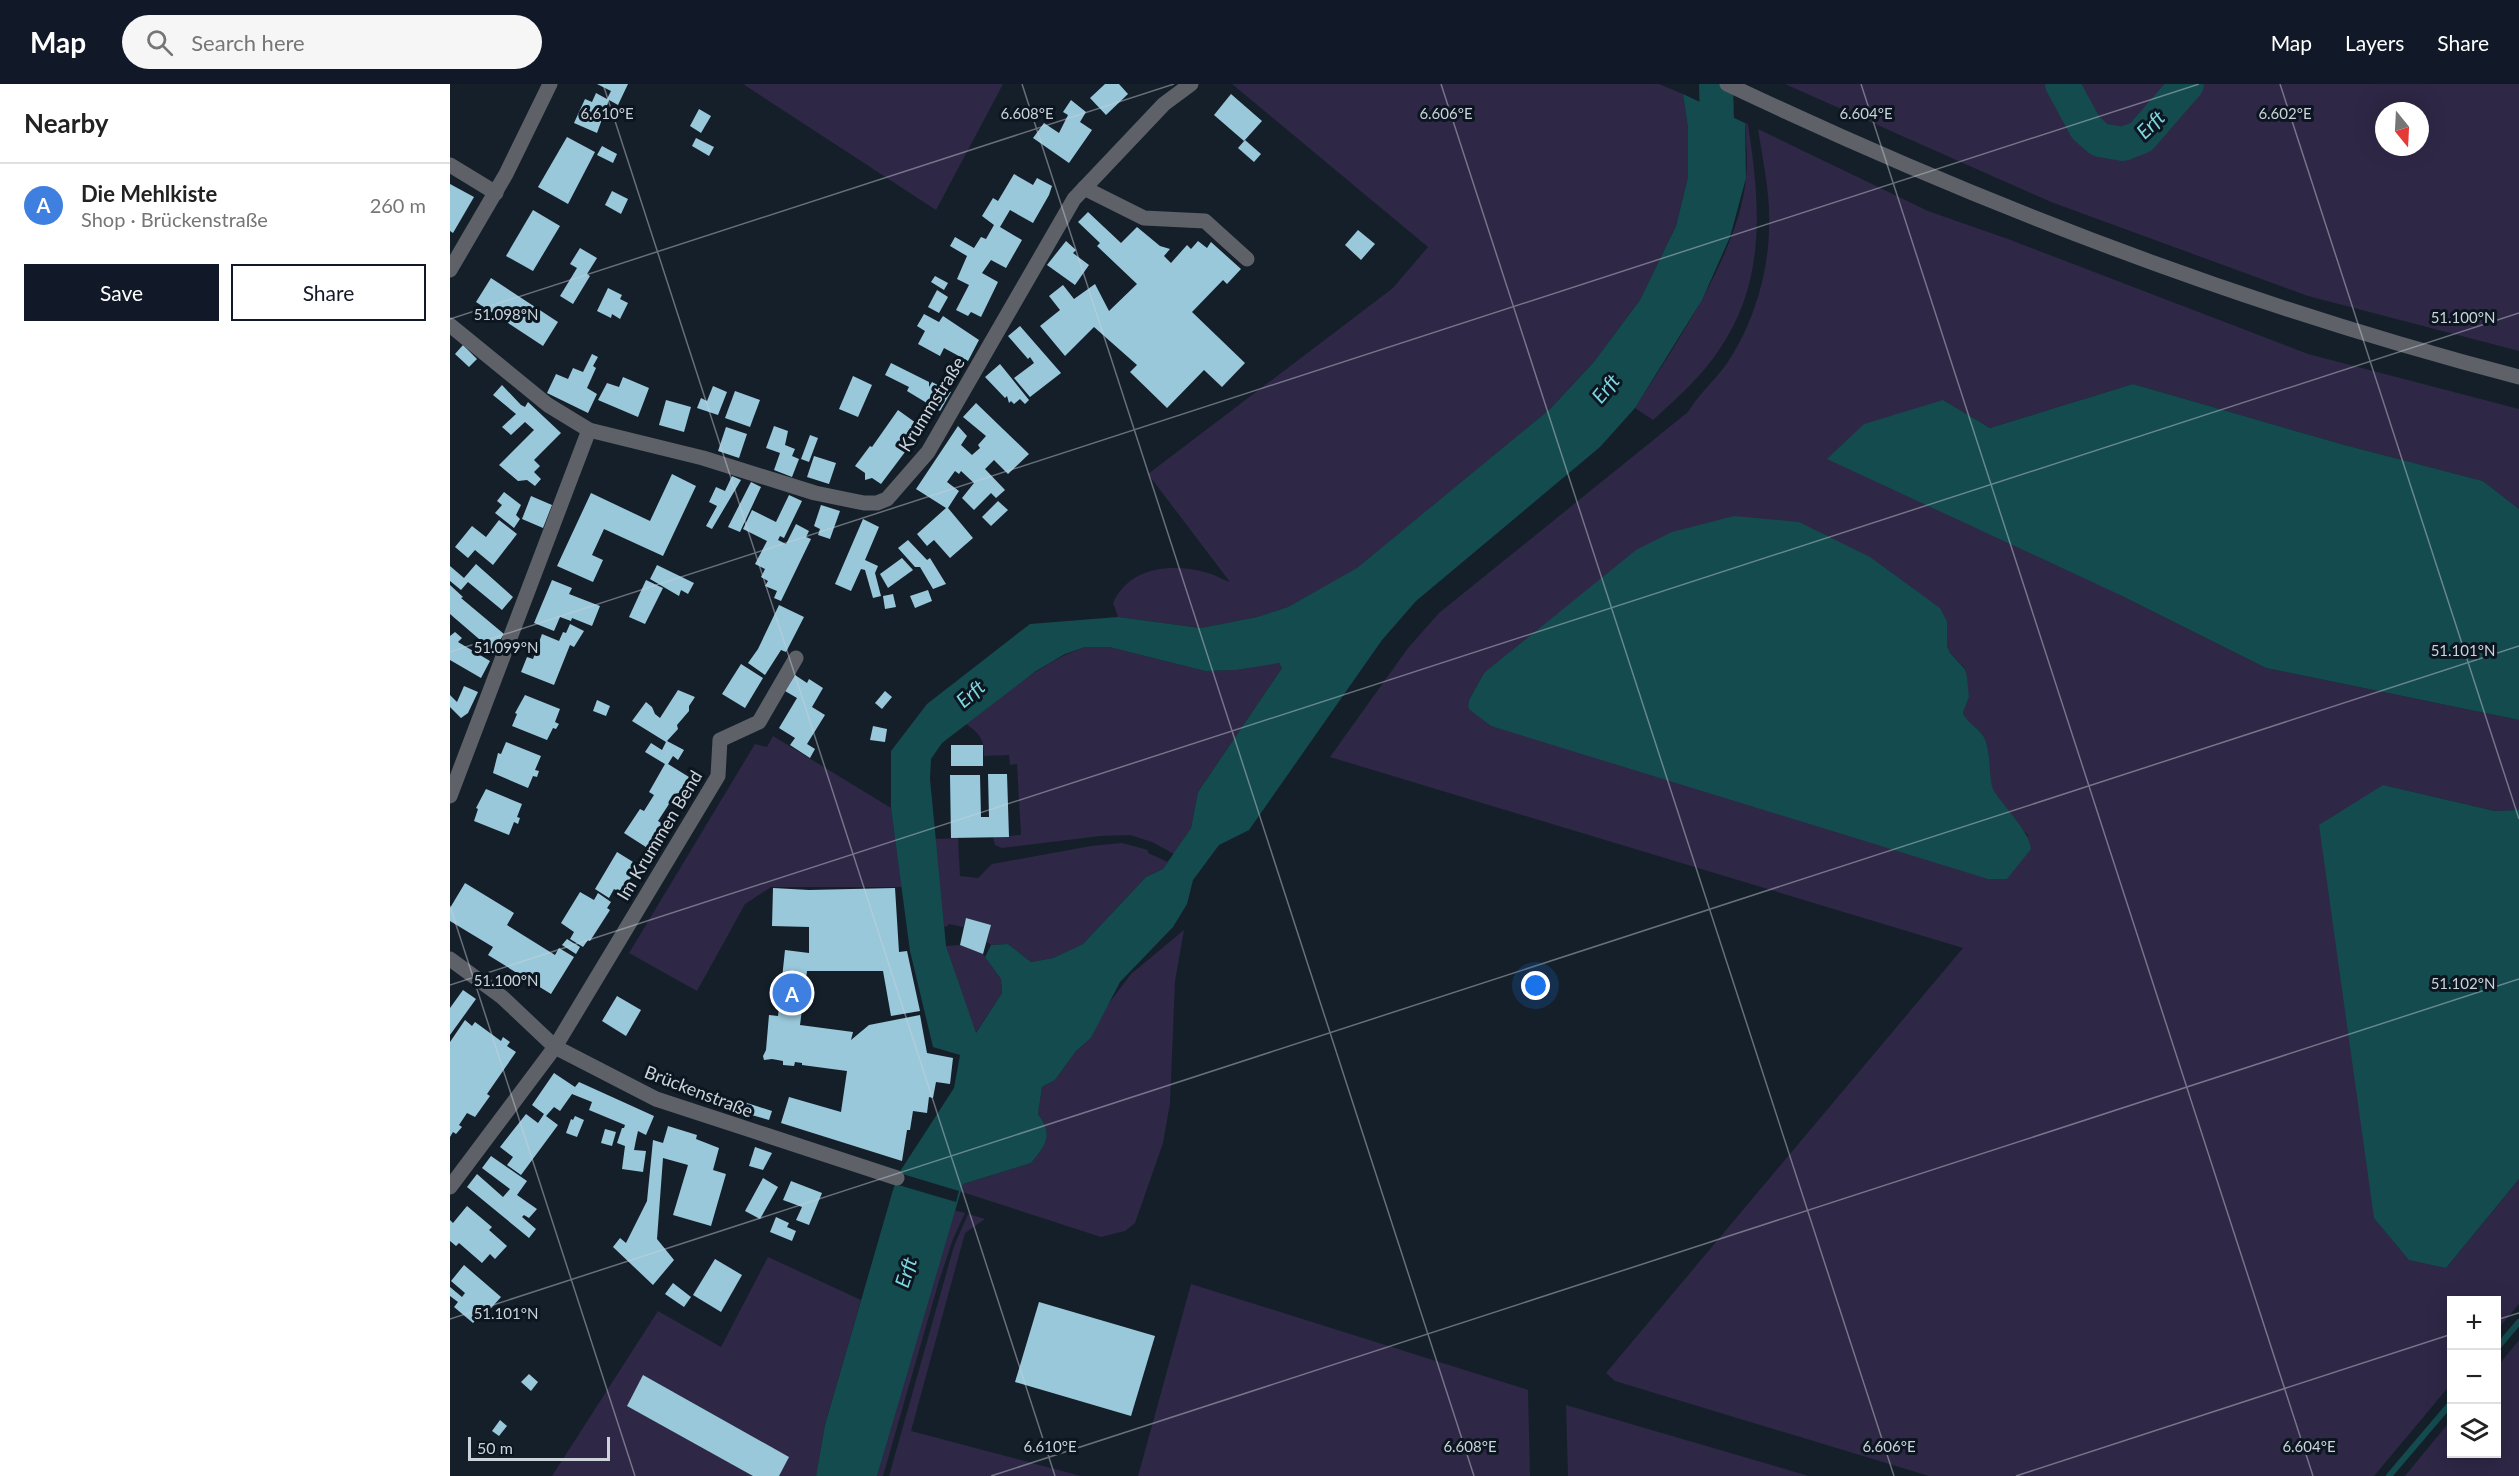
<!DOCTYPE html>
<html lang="en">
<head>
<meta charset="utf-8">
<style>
	:root { --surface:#fff; --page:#f6f6f6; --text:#222; --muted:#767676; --line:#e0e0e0; --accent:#111827 }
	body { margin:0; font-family:Lato,sans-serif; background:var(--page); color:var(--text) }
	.controls { position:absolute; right:18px; bottom:18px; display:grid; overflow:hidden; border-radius:0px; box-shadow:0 6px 24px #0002 }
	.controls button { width:54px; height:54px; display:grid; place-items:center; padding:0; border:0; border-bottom:2px solid var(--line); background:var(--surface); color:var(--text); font:30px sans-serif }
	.compass { position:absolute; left:1925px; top:18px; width:54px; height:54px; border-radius:50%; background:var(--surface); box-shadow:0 6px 24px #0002; rotate:162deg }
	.scale { position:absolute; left:18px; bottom:15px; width:142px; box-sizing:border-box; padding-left:6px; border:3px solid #ccd3da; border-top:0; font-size:16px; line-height:21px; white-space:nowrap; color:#ccd3da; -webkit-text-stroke:4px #0c1620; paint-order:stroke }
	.you { position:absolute; left:1086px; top:902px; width:21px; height:21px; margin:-15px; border:4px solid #fff; border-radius:50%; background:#1a73e8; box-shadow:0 0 0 9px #1a73e833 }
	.badge { display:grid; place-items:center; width:39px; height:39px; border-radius:50%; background:var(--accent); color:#fff; font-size:20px; font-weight:700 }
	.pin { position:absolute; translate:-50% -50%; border:3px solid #fff; box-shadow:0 2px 6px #0006 }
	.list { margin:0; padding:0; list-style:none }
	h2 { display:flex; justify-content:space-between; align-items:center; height:78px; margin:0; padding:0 24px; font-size:26px }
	h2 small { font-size:20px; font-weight:400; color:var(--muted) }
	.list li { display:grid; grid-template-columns:39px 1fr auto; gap:18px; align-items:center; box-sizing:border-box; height:84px; padding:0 24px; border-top:2px solid var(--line) }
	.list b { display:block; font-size:22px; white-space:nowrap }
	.list p { margin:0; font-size:20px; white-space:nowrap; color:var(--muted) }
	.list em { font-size:20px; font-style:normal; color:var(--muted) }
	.actions { display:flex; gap:12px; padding:18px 24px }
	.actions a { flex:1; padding:14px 0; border:2px solid var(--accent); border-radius:0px; text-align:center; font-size:21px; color:var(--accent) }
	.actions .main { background:var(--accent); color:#fff }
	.icon { flex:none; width:33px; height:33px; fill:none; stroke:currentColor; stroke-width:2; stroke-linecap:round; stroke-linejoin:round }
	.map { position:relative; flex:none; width:2069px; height:1392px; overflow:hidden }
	header { display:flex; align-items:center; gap:36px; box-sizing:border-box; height:84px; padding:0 30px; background:var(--accent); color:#fff }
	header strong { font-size:28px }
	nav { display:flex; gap:33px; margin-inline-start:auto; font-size:21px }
	.search { width:420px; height:54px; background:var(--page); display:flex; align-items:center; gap:15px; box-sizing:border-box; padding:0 21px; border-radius:33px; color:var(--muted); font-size:22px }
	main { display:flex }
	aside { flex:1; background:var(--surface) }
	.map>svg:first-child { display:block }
	.green { fill:#2e2746; fill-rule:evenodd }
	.water { fill:#134b4f; fill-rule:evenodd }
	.pier { fill:#151f2a }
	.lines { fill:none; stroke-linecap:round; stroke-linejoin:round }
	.stream { stroke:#134b4f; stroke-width:6 }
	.river { stroke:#134b4f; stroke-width:34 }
	.building { fill:#99c8db }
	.minor { stroke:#5e6167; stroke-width:15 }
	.ticks { fill:none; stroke:#ccd3da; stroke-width:1.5; stroke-opacity:0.45 }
	.labels { text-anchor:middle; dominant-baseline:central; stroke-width:6; stroke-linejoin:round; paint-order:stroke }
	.street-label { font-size:18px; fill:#ccd3da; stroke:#0c1620 }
	.water-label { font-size:20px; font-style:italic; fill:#7ed7df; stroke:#0c1620 }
	.ticks-label { font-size:15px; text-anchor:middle; fill:#ccd3da; stroke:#0c1620; stroke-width:6; stroke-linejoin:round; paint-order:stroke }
</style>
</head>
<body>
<header>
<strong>Map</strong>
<div class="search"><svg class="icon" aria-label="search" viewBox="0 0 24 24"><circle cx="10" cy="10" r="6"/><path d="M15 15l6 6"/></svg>Search here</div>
<nav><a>Map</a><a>Layers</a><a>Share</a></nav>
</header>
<main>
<aside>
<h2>Nearby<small></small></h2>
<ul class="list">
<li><span class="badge" style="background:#3f7fe0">A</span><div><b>Die Mehlkiste</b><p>Shop · Brückenstraße</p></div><em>260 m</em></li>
</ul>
<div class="actions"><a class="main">Save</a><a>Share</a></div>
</aside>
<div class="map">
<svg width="2069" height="1392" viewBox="0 0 2069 1392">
	<rect width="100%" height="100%" fill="#151f2a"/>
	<g class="green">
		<polygon points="293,0 553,0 486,126"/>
		<path d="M782,0h427l24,10 5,34v49l-12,49 -36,74 -47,63 -43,46 -192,159 -70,39 -31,10 -56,11 -83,-11 -5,-14c17,-37 60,-40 95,-30 8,2 15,7 22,9l-82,-108 245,-186 35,-41z"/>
		<path d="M1335,0h734v267l-211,-55 -257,-94zM1934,27h36v36h-36z"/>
		<path d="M1295,39l3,1c12,80 19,156 -29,226 -17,26 -43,49 -66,70l-18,-12c40,-63 104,-155 111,-230 2,-18 0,-37 -1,-55z"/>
		<path d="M1308,45l170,82 80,28 300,115 211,55v100l-36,-28 -142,-37 -208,-60 -143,44 -47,-28 175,194 148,74 253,52v90l-24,1 -112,-26 63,483 73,-89v125l-22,26 -1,-30h-44l-1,84 -77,92h-445l-314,-95 -9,-8 357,-425 -633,-191 78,-109 31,-35 249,-201c12,-20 31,-35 43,-55 23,-36 37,-84 38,-127 2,-33 -6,-68 -11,-101zM1458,502l32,22 7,13v24l3,8 15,15 4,29 -6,16c5,11 16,15 21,24 8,17 3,34 8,51 2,7 30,42 37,48l-538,-110 -23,-19 1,-7 15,-27z"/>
		<path d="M635,563h24l96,24 31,-1 42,-8 4,6 -84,124 -7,36 -17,26 -22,-12 -22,-7 -30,1 -98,12 -7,-3 -2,-8 28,-2 -4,-71 -7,1 -1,-10 -25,1c0,-17 -4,-22 -18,-32 38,-28 74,-62 119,-77z"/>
		<polygon points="323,652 441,724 452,803 321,803 295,820 247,907 179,869 305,660 317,663"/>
		<polygon points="508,754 510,792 528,794 542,780 641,762 672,759 698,766 698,769 718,778 713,785 696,793 633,860 603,874 581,878 558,860 541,861 537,858 541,841 516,834 513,843 499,840 496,843 494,842 485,755"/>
		<path d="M734,846l-9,51 -5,122 -7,40 -28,80 -10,8 -24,6 -142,-46 4,-7 68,-21c15,-18 23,-28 7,-49l4,-27 13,-7 21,-29 15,-13 15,-31 25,-33z"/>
		<polygon points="510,861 533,870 551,895 552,909 525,950 496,862"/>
		<polygon points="503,1126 515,1129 503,1155 489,1197 433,1392 427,1392"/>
		<polygon points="518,1130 535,1135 515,1149 461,1347 631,1392 439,1392 504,1162"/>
		<polygon points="318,1173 411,1216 375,1341 366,1392 102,1392 208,1227 271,1263"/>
		<polygon points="741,1200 1078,1306 1080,1392 688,1392"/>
		<polygon points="2069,1256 2069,1392 1955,1392 2001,1336 2002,1370 2046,1370 2047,1283"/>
		<polygon points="1116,1321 1359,1392 1118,1392"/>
	</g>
	<g class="water">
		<path d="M1233,10l62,29 1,55 -16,59 -28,63 -67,108 -35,39 -184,154 -34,39 -133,190 -30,15 -26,35 -6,24 -14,23 -53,55 -29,56 -15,13 -21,29 -13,7 -4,27c16,21 8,31 -7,49l-68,21 -86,292h-61l9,-51 68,-235 6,-17 55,-85 6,-33 -27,-8 -23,-96 -19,-143v-57l36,-47 103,-80 88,-7 83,11 56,-11 31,-10 69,-39 193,-159 43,-46 47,-63 36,-74 12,-49v-49zM635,563h24l96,24 31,-1 43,-7 3,5 -84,124 -7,36 -28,41 -17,8 -63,67 -30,14 -22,4 -23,-18 -17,1 -6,12 16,22 1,14 -26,40 -30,-87 -16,-167 1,-20 11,-16 94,-72 29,-17z"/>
		<polygon points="1683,300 1891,360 2033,397 2069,425 2069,636 1816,584 1668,510 1377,375 1414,340 1493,316 1540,344"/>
		<path d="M1284,432l65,6 71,35 70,51 7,13v24l3,8 15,16 2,8 2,20 -6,16c5,11 16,15 21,24 8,16 4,44 10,54 10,16 36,41 37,58l-24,30h-19l-497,-153 -21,-16 -2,-3 1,-7 15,-27 152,-123 36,-18z"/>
		<polygon points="1933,701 2045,727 2069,726 2069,1095 1996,1184 1959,1176 1924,1134 1869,741"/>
	</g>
	<polygon class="pier" points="449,1089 509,1107 506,1118 445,1100"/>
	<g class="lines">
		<g class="stream">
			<polyline points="2046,1265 2069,1238"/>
			<polyline points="1939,1392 2002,1318"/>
		</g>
		<g class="river">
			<polyline points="1266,0 1268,72"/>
			<polyline points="1612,0 1636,44 1650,56 1673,60 1691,53 1737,0"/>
		</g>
	</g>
	<g class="building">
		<polygon points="147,0 178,0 168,21 159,16 147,49 124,39 135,15 142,18 146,9 157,15 161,7"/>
		<polygon points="655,0 669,0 678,10 656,31 640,14"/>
		<polygon points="781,10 812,37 794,57 764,31"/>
		<polygon points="621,16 636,28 630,38 642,46 619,79 583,54 594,39 609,49 618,31 613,28"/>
		<polygon points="249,25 261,32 251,49 240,42"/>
		<polygon points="117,53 145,68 118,120 88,103"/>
		<polygon points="246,54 264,63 259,72 242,62"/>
		<polygon points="795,56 811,70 804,78 788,64"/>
		<polygon points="152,62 167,70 163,79 147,71"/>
		<polygon points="564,90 583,101 587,94 602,102 599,111 583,139 560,126 550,143 572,156 556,184 541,176 532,189 548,198 531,233 521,228 518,232 506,226 519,201 507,195 517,172 500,162 505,153 524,164 531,153 536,155 544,141 532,132 543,114 548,117"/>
		<polygon points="0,100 24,113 3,149 0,147"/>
		<polygon points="162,107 178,115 171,130 155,121"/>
		<polygon points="83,126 110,142 83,187 56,172"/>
		<polygon points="638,128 671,159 687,143 710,162 720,165 714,172 721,179 737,161 741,165 748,157 757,164 761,158 791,185 777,200 773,196 742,228 795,279 772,303 754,286 717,324 680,288 687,281 644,243 615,272 590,242 610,226 599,212 613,201 624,215 645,200 659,227 687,200 647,162 650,159 628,138"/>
		<polygon points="908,146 925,160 911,176 895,161"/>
		<polygon points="616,157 626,166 623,169 639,181 625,201 597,181"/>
		<polygon points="130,164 147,174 137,190 140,192 123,220 110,212 127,184 120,180"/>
		<polygon points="485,192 498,199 494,206 481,198"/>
		<polygon points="41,194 108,238 93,262 26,218"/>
		<polygon points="158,204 172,211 170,215 178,219 170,235 162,230 161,234 147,227"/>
		<polygon points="487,206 498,213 489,229 478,223"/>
		<polygon points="474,230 489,238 493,232 529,256 518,277 494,264 490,272 468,260 475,247 467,242"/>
		<polygon points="570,242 611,289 580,313 564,294 584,279 580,273 578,275 558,252"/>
		<polygon points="13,261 27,275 19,283 5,270"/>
		<polygon points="142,270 148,273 143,282 146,284 137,304 147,310 138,329 97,309 106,290 118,295 123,284 133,288"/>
		<polygon points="441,279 479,298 479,303 482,298 501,308 490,327 457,307 459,303 435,291"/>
		<polygon points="550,280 579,316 575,320 570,315 564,320 561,317 559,319 557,312 555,314 535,293"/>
		<polygon points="403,292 422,301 408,333 389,325"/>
		<polygon points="173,293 199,304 188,333 148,316 157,299 169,303"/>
		<polygon points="52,301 71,321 75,323 78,318 111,349 84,376 90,382 84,388 91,395 85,402 77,396 68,397 49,381 84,346 75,338 61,351 52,343 66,330 43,311"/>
		<polygon points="263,302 277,308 268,331 247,324 251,314 257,317"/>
		<polygon points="285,307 310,316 300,343 275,334"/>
		<polygon points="216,316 241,323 234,348 209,341"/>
		<polygon points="526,319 579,370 558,390 544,376 535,385 555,406 546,414 541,409 524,426 512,414 524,399 511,387 509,390 505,387 497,398 509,407 498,424 523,454 500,474 484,456 477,462 467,450 496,424 466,405 508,342 517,352 511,361 522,371 530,364 528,361 536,352 513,333"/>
		<polygon points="448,326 473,344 431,400 422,394 415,396 415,389 405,382 420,362 422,363"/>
		<polygon points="324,342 338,347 335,361 345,365 342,372 349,375 342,393 324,386 330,369 316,364"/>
		<polygon points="276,343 297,350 289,374 268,367"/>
		<polygon points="360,351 368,354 359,378 351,375"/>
		<polygon points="364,372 386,379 379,400 357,393"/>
		<polygon points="222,390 246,402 213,472 154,445 142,471 153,476 143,498 107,482 141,409 200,437"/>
		<polygon points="282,392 291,396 262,445 256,442 267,422 259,418 266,403 275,407"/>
		<polygon points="301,398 311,403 290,448 278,443"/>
		<polygon points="54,408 71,421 66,431 70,435 64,444 45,429 52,421 47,417"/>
		<polygon points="339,411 352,417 334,454 330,452 328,456 336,460 346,440 359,447 356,453 361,455 331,517 324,514 327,507 315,502 318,497 311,493 315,485 305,480 317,457 293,445 302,426 326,438"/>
		<polygon points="81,412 102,421 93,444 72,435"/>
		<polygon points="548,417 558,426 541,442 532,433"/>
		<polygon points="371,421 390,427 380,455 368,451 370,445 364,442"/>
		<polygon points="413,435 429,443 415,476 428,482 425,489 431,512 423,514 415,486 411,485 401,507 385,500"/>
		<polygon points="49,436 67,450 43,481 25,466 18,474 5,463 22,442 36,453"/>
		<polygon points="458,456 477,476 480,474 496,500 483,505 470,483 465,483 448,464"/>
		<polygon points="452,474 463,486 438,504 430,490"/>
		<polygon points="26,480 63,513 52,526 18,498 11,506 0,497 0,482 14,494"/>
		<polygon points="207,481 244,499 238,510 231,506 229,512 200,495"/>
		<polygon points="102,496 122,504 119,510 150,522 142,542 122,534 121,537 110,533 104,547 84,539"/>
		<polygon points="196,496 213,504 195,540 179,533"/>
		<polygon points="0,501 13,513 11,514 54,550 43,567 0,530"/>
		<polygon points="478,506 482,517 465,524 460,512"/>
		<polygon points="443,510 446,523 435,525 433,512"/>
		<polygon points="329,521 354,533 336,568 331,566 315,591 298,579 308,565"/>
		<polygon points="120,540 134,547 124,563 120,561 104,601 71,588 77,573 83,575 92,550 109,557 113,548 116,549"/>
		<polygon points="5,548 12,554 8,558 40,577 31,594 0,576 0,552"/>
		<polygon points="291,580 313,594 295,624 272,610"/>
		<polygon points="345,591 357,599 359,595 373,604 362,623 375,631 357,660 365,665 360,674 340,661 345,654 329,644 347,614 335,607"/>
		<polygon points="14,602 28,608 18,629 11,634 0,623 0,611 7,618"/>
		<polygon points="228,606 245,613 239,622 239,627 227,641 228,645 217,657 234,666 228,676 223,672 218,680 239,693 221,721 219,720 208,737 214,741 199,765 174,749 190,725 194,727 204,711 199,708 215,680 195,668 201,659 212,666 216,658 182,637 196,618 202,623 205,630 210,634"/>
		<polygon points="435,607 442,613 432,625 425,619"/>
		<polygon points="75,611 110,625 105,638 109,640 106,645 103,644 97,656 62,642 67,630 65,629"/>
		<polygon points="147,616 160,622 156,632 143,627"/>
		<polygon points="423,642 437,645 435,658 420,656"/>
		<polygon points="56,658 91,672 85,686 89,687 87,693 83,692 78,704 43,689 48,669 51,670"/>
		<rect x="501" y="661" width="32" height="21"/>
		<polygon points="538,690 557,690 559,753 501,754 500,691 530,691 531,733 539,733"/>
		<polygon points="36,705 72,720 67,733 70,734 68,740 64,738 59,751 24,737 28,725 26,724"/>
		<polygon points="167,768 188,781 172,809 164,805 159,814 145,805"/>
		<polygon points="15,799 64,829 57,841 105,871 109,864 124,873 101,910 38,871 43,863 0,837 0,824"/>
		<polygon points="323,804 359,806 445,804 449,868 457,867 470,927 441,932 433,887 357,887 350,941 403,948 401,956 419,941 470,931 477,969 503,974 500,1000 486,998 483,1014 479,1013 477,1029 463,1027 460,1046 457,1046 452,1077 331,1039 339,1013 391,1028 397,987 352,981 352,979 345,978 344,982 333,981 333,977 322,975 314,976 313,972 316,966 319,931 328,932 335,866 359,869 359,843 322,842"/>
		<polygon points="130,808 144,816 148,809 161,818 157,824 160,826 140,857 138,856 133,863 120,855 124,848 111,839"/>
		<polygon points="516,834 541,841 533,870 510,861"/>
		<polygon points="117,855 130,863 126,870 112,861"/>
		<polygon points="13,906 26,915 0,951 0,924"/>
		<polygon points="167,912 191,926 176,952 152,937"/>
		<polygon points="15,936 22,942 25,938 51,957 53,953 60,958 57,962 66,968 37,1010 40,1012 25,1033 17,1029 9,1041 12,1043 6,1050 3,1048 0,1053 0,958"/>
		<polygon points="104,989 125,1003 129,998 204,1032 196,1051 188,1047 186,1056 184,1066 196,1067 193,1088 172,1085 175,1062 167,1059 172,1044 174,1044 175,1041 139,1026 142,1018 122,1010 110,1027 104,1023 96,1032 108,1041 71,1091 57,1081 63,1073 50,1063 76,1030 88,1039 94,1030 82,1021"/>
		<polygon points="294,1018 322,1027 319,1036 291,1028"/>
		<polygon points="125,1032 134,1036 127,1053 116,1049 121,1035 123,1036"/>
		<polygon points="218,1042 247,1051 246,1055 269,1064 263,1086 276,1090 261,1142 223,1131 238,1081 213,1074 207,1155 224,1176 203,1201 163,1163 170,1154 176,1159 197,1117 203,1056 213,1059"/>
		<polygon points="155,1045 166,1048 162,1062 151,1059"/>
		<polygon points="305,1063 322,1069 313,1086 299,1082"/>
		<polygon points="41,1072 77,1097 67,1111 87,1125 79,1134 74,1131 72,1133 86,1145 79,1154 17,1103 27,1090 53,1113 60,1105 32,1084"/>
		<polygon points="313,1094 328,1103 310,1135 295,1127"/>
		<polygon points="341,1097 372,1109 359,1141 346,1136 352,1123 333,1116"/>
		<polygon points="17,1122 42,1143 39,1146 57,1162 45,1175 40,1170 32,1179 9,1159 6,1162 0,1157 0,1136 3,1139"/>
		<polygon points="326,1133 339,1139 337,1143 346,1147 342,1157 320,1148"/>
		<polygon points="265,1175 292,1191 271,1228 243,1211"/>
		<polygon points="14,1181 51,1213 34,1232 31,1230 23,1239 4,1223 8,1218 0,1212 0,1203 12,1213 15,1209 1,1197"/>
		<polygon points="223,1199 241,1213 234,1223 215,1210"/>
		<polygon points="589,1218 705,1252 681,1332 565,1298"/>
		<polygon points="79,1290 88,1298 81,1307 71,1298"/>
		<polygon points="193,1291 339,1373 329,1392 303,1392 177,1322"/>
		<polygon points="50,1336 57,1342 49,1352 42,1347"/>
	</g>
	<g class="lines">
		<g class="minor">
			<path d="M1277,0c255,121 518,222 792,293"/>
			<polyline points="0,81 46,109"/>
			<polyline points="634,104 694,134 755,137 797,175"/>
			<polyline points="0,186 56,90 100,0"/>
			<polyline points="0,241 98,321 139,346 253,374 365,409 414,419 427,419 437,415 478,368 624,115 714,20 741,0"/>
			<polyline points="0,712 139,346"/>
			<polyline points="0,875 52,913 105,963 206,1015 447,1094"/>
			<polyline points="0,1103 105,963 268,692 270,656 309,638 346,574"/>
		</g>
	</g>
	<path class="ticks" d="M153,0l452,1392M572,0l452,1392M991,0l453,1392M1411,0l452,1392M1830,0l239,735M0,235l724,-235M0,568l1749,-568M0,822l185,570M0,901l2069,-672M0,1235l2069,-673M2046,1236l23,-7M541,1392l1528,-497M1566,1392l436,-142"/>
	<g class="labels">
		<g class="street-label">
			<text transform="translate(481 320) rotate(-58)">Krummstraße</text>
			<text transform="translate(209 751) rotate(-59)">Im Krummen Bend</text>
			<text transform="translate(249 1007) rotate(21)">Brückenstraße</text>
		</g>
		<g class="water-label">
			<text transform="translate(1700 40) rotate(-44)">Erft</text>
			<text transform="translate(1155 304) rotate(-50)">Erft</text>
			<text transform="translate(520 609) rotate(-41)">Erft</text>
			<text transform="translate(455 1188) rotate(-72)">Erft</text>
		</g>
	</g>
	<g class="ticks-label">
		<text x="157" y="35">6.610°E</text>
		<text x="577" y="35">6.608°E</text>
		<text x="996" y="35">6.606°E</text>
		<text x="1416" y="35">6.604°E</text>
		<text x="1835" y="35">6.602°E</text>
		<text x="56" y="236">51.098°N</text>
		<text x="2013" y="239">51.100°N</text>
		<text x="56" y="569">51.099°N</text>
		<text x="2013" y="572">51.101°N</text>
		<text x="56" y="902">51.100°N</text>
		<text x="2013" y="905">51.102°N</text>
		<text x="56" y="1235">51.101°N</text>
		<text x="600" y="1368">6.610°E</text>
		<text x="1020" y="1368">6.608°E</text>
		<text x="1439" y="1368">6.606°E</text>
		<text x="1859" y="1368">6.604°E</text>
	</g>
</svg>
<div class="controls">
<button>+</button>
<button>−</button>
<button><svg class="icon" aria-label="layers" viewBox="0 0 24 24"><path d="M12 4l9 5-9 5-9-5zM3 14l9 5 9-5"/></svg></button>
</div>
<svg class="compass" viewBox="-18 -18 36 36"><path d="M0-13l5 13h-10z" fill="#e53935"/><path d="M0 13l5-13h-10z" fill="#767676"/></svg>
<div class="scale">50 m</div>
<div class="you"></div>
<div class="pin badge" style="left:342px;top:909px;background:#3f7fe0">A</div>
</div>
</main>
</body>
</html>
